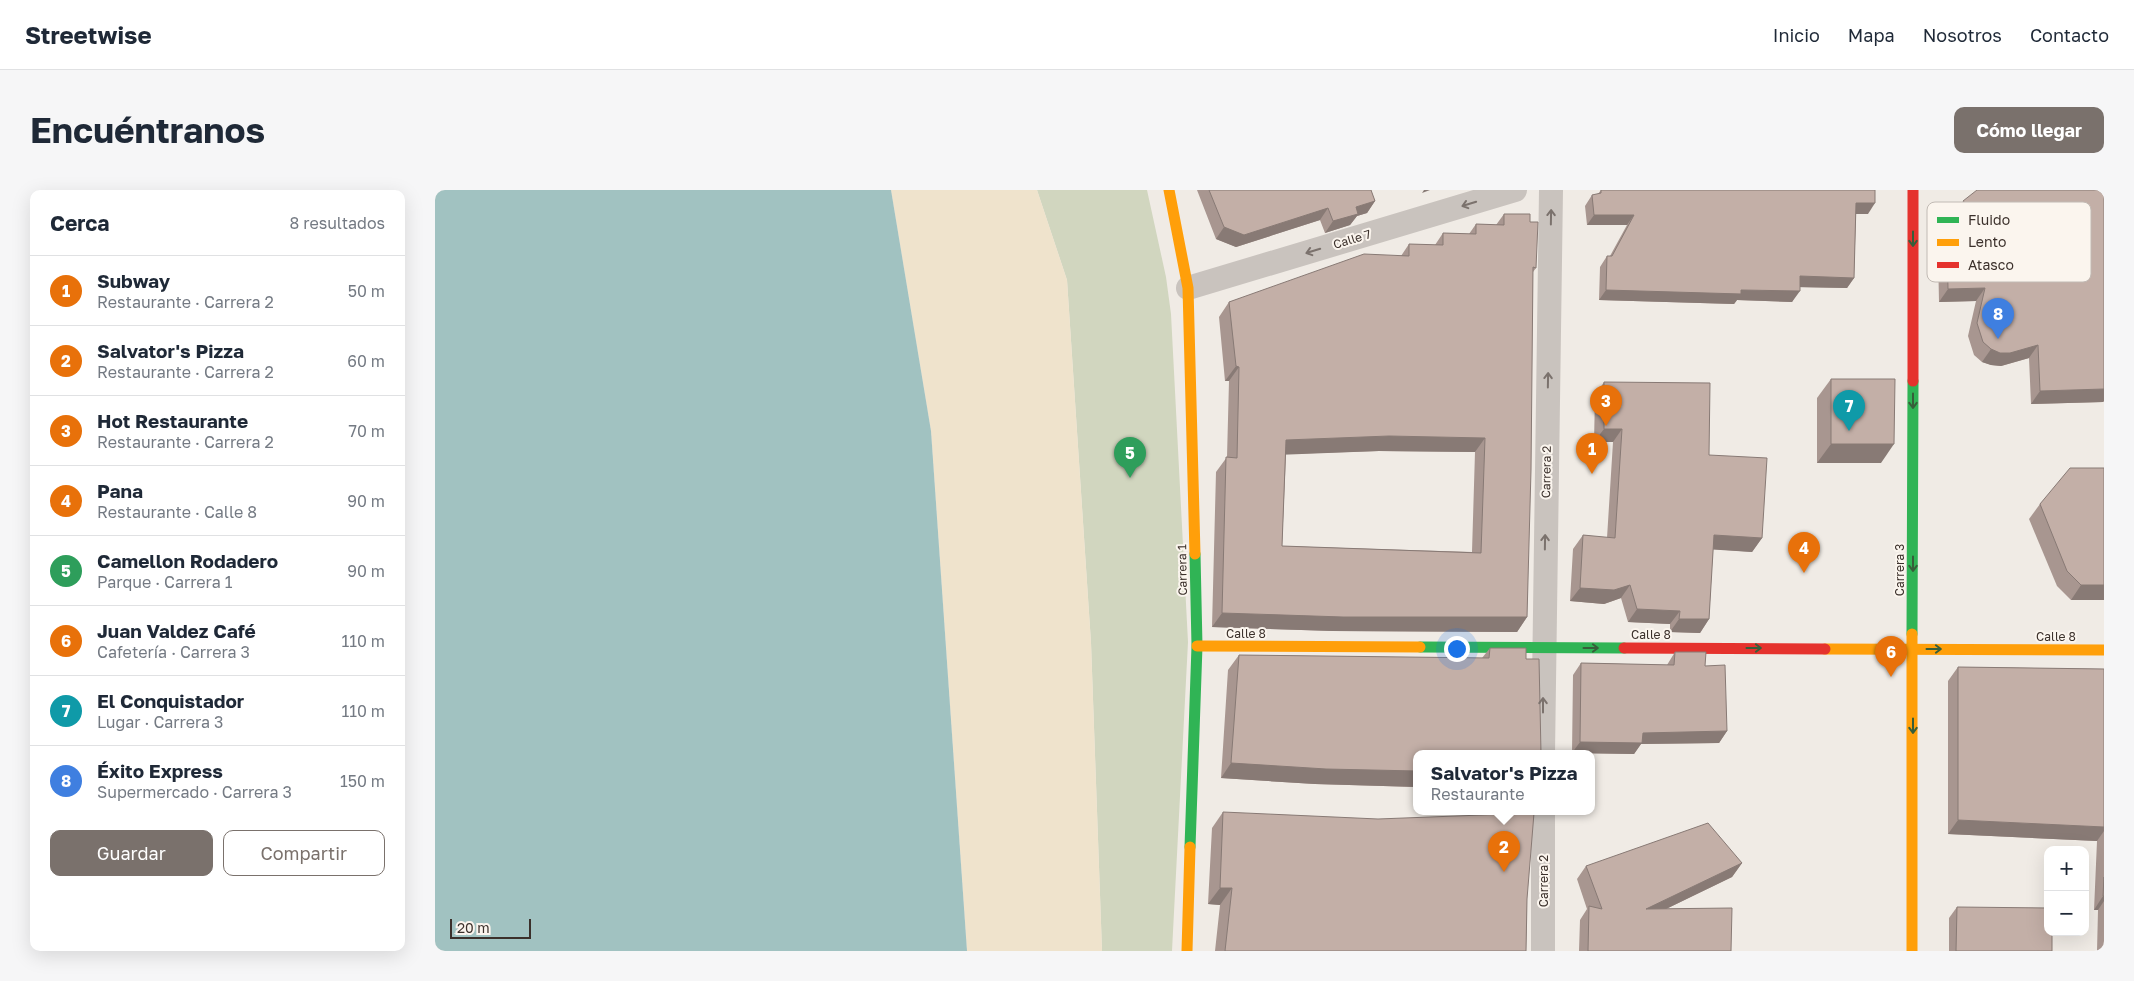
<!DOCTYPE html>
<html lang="es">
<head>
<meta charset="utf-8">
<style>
	:root { --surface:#fff; --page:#f6f6f7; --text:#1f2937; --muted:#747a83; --line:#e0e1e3; --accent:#7a716c }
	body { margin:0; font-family:"Golos Text",sans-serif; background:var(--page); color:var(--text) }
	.controls { position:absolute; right:15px; bottom:15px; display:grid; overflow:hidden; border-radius:10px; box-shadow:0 5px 20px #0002 }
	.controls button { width:45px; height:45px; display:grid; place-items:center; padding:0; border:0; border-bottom:1px solid var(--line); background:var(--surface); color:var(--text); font:25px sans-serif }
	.scale { position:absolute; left:15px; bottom:12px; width:81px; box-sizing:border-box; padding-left:5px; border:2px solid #3b302b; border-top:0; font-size:14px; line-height:18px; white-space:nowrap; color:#3b302b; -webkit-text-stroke:4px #fbf5ee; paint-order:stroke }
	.you { position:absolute; left:1021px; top:458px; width:18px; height:18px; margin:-12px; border:4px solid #fff; border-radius:50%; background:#1a73e8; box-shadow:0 0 0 8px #1a73e833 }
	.badge { display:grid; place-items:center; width:32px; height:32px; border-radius:50%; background:var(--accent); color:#fff; font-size:16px; font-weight:700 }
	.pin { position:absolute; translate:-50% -41px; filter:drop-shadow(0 1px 2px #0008) }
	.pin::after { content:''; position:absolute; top:26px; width:18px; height:15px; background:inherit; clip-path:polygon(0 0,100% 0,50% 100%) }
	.popup { position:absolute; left:978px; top:560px; width:182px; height:65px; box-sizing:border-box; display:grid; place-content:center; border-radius:10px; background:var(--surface); filter:drop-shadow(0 1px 4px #0005); font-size:16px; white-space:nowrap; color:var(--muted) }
	.popup b { font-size:19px; color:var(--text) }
	.popup::after { content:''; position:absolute; left:50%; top:100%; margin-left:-10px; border:10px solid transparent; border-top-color:var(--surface) }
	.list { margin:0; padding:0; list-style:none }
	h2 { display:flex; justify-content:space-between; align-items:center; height:65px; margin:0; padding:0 20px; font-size:21px }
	h2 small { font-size:16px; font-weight:400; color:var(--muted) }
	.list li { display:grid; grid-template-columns:32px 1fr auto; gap:15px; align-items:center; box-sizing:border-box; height:70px; padding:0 20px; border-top:1px solid var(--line) }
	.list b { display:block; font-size:19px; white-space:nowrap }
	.list p { margin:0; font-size:16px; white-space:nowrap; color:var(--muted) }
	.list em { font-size:16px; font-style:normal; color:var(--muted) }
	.actions { display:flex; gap:10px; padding:15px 20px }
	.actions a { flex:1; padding:11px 0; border:1px solid var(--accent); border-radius:10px; text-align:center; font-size:18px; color:var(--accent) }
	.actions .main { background:var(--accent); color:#fff }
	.map { position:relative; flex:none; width:1669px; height:761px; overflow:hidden; border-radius:10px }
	header { display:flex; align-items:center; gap:30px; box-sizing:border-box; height:70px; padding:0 25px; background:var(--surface); border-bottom:1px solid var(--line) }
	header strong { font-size:24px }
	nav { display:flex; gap:28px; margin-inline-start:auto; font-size:18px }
	.intro { display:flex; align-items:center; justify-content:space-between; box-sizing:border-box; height:120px; padding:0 30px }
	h1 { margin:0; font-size:35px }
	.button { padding:12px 22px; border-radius:10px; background:var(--accent); color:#fff; font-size:18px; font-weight:700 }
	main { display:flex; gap:30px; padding:0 30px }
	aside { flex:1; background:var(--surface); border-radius:10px; box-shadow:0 5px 20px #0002 }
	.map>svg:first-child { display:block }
	.green { fill:#d1d6bf }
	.sand { fill:#efe3cc }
	.water { fill:#a1c2c1 }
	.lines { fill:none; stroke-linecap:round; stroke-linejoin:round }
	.street { stroke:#c9c3be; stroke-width:24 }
	.fast { stroke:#30b455; stroke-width:11 }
	.slow { stroke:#ff9f0a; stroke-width:11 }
	.jam { stroke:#e5322d; stroke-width:11 }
	.wall { fill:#a89690; fill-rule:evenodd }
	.shaded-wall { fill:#887a75 }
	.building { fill:#c3afa7; stroke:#887a75; fill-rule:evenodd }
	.oneway { stroke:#7b726d }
	.oneway2 { stroke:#375e3a }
	.labels { text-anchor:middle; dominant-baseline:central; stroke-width:4; stroke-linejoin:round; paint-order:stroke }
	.street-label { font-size:12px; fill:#3b302b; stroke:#fbf5ee }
	.key { fill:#fbf5ee; stroke:#c1bab4; stroke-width:1 }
	.key-label { font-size:14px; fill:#3b302b }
</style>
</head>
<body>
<header>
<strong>Streetwise</strong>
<nav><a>Inicio</a><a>Mapa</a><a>Nosotros</a><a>Contacto</a></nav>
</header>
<div class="intro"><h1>Encuéntranos</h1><a class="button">Cómo llegar</a></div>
<main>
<aside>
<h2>Cerca<small>8 resultados</small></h2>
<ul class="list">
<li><span class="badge" style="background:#e8710a">1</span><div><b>Subway</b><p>Restaurante · Carrera 2</p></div><em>50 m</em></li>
<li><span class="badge" style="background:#e8710a">2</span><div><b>Salvator's Pizza</b><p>Restaurante · Carrera 2</p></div><em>60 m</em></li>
<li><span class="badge" style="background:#e8710a">3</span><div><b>Hot Restaurante</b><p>Restaurante · Carrera 2</p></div><em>70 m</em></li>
<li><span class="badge" style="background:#e8710a">4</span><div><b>Pana</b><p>Restaurante · Calle 8</p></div><em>90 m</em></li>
<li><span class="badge" style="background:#2e9e5b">5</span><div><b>Camellon Rodadero</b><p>Parque · Carrera 1</p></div><em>90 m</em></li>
<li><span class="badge" style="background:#e8710a">6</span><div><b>Juan Valdez Café</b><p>Cafetería · Carrera 3</p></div><em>110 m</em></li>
<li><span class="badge" style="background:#0f9aa8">7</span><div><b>El Conquistador</b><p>Lugar · Carrera 3</p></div><em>110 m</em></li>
<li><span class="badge" style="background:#3f7fe0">8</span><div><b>Éxito Express</b><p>Supermercado · Carrera 3</p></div><em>150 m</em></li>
</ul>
<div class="actions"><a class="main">Guardar</a><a>Compartir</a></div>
</aside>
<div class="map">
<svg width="1669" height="761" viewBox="0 0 1669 761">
	<rect width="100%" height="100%" fill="#f0ebe5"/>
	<polygon class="green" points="602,0 712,0 731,87 736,124 753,452 737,761 667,761 656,453 632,90"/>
	<polygon class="sand" points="456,0 602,0 632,90 656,453 667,761 532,761 496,241"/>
	<polygon class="water" points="0,0 456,0 496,241 532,761 0,761"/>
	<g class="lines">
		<g class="street">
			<polyline points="753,98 1080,0"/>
			<polyline points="1108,563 1116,0"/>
			<polyline points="1108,761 1108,621"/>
		</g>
		<g class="fast">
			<polyline points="1477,444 1478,191"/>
			<polyline points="985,457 1189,458"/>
			<polyline points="755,657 762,456 760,364"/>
		</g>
		<g class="slow">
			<polyline points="734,0 753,98 760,364"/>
			<polyline points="762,456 985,457"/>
			<polyline points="1390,459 1669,460"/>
			<polyline points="752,761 755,657"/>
			<polyline points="1477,761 1477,444"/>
		</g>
		<g class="jam">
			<polyline points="1478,191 1478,0"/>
			<polyline points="1189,458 1390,459"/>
		</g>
	</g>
	<g class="wall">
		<polygon points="762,0 936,0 940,11 932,23 922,26 915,35 890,43 885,30 801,57 781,49"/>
		<polygon points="1166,0 1433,24 1421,24 1419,88 1412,98 1365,97 1357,112 1302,110 1299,114 1164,110 1165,77 1172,66 1175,66 1192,35 1152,35 1150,16 1157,5 1163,4"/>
		<polygon points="1669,0 1669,211 1668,212 1596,214 1594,168 1566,176 1556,175 1547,172 1539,165 1533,146 1541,111 1504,112 1503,64 1512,51 1529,54 1513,34 1520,25 1519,24 1528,11"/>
		<path d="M1069,24l26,8 6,46 -3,4 -6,345 -10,15 -184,-1 -121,-4 4,-155 11,-15 2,-76h-4l-6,-64 10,-15 172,-46 8,-12 26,1 8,-12 26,1 7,-10 20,1zM944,261l96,1 -3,100 -190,-6 4,-92z"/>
		<polygon points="1396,189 1446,273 1382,273 1382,208"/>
		<polygon points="1169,192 1274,265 1327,348 1317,362 1278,359 1274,429 1265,443 1235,442 1235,434 1193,432 1186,408 1169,414 1135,411 1138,359 1148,345 1172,348 1178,252 1159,252 1160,206"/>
		<polygon points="1669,278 1669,410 1636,410 1622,396 1594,329 1605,314"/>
		<polygon points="1055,458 1091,458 982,563 982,597 880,594 786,588 793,480 804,465 1047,468"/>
		<polygon points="1240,462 1270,476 1292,541 1284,553 1206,554 1199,564 1137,563 1138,485 1146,473 1232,475"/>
		<polygon points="1523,477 1669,479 1669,761 1662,761 1663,720 1659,720 1662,651 1513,644 1513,491"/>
		<polygon points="788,622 1092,709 1091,761 780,761 785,715 773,714 777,638"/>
		<polygon points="1307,673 1297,687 1231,719 1296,761 1144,761 1145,730 1152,719 1142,689 1151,676"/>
		<polygon points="1522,717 1617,761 1514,761 1514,728"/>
	</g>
	<g class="shaded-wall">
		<polygon points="989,0 995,0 987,3"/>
		<polygon points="940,11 932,23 922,26 915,35 890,43 898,31 921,17"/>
		<polygon points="1421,13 1440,13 1433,24 1414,24"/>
		<polygon points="893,18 885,30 801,57 781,49 789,37"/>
		<polygon points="1159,25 1199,25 1192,35 1152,35"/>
		<polygon points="1365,86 1419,88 1412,98 1358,97"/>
		<polygon points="1550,98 1541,111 1504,112 1513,99"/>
		<polygon points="1171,100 1306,100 1365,101 1357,112 1302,110 1299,114 1164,110"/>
		<polygon points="1603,155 1594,168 1566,176 1556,175 1547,172 1556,159"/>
		<polygon points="801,176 804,177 794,191 790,191"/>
		<polygon points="1669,199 1669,211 1668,212 1596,214 1605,201"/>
		<polygon points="1169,239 1187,239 1178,252 1159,252"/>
		<polygon points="954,246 1050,248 1040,262 944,261 841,265 851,250"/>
		<polygon points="1396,254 1459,254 1446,273 1382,273"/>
		<polygon points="1279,345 1327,348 1317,362 1270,359"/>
		<polygon points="1195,395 1186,408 1169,414 1135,411 1145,398"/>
		<polygon points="1646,395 1669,395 1669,410 1636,410"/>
		<polygon points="1202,419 1245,421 1235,434 1193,432"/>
		<polygon points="787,423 1092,427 1082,442 898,441 777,437"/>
		<polygon points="1244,429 1274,429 1265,443 1235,442"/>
		<polygon points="1292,541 1284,553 1206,554 1199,564 1137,563 1145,552 1208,543"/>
		<polygon points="796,573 982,581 982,597 880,594 786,588"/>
		<polygon points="1523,630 1669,637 1669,641 1662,651 1513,644"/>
		<polygon points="1307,673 1297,687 1202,733 1211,719"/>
		<polygon points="785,698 797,698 785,715 773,714"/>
		<polygon points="1668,706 1669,706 1669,711 1663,720 1659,720"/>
	</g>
	<g class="building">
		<polygon points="774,0 936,0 940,11 921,17 923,24 898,31 893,18 809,45 789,37"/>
		<polygon points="1167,0 1440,0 1440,13 1421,13 1419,88 1365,86 1365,101 1306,100 1306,104 1171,100 1172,66 1177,66 1199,25 1159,25 1157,5 1166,3 1166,0"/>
		<polygon points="1542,0 1669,0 1669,199 1605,201 1603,155 1575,163 1565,163 1556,159 1548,152 1542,133 1550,98 1513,99 1512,51 1552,58 1522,22 1534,16 1528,11"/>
		<path d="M1069,24h26v8h8l-2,46 -3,-1 -2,203 -4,147h-184l-121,-4 4,-156 11,1 2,-91 -3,-1 -7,-64 135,-48 45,2v-12l34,1v-12l33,1v-10l28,1zM954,246l96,2 -4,115 -199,-7 4,-106z"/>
		<polygon points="1396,189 1460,189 1459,254 1396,254"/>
		<polygon points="1169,192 1275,193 1274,265 1332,268 1327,348 1279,345 1274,429 1244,429 1245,421 1202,419 1195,395 1179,400 1145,398 1148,345 1180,348 1187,239 1169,239"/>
		<polygon points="1635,278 1669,278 1669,395 1646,395 1632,381 1605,314"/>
		<polygon points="1055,458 1091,458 1091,469 1104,469 1106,563 982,563 982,581 891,579 796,573 804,465 1054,468"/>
		<polygon points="1240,462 1271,462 1270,476 1290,475 1292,541 1208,543 1207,553 1145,552 1146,473 1239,475"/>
		<polygon points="1523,477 1669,479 1669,637 1523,630"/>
		<polygon points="788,622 943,629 1099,623 1092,709 1091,761 790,761 797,698 785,698"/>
		<polygon points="1273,633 1307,673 1211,719 1297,718 1296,761 1153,761 1154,716 1167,719 1151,676"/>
		<polygon points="1669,687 1669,706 1668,706"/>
		<polygon points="1522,717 1613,718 1613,742 1617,742 1617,761 1521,761"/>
	</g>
	<defs><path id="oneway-shaft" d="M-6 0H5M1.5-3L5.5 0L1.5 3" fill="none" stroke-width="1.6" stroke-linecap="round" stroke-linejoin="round" transform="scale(1.25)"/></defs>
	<g class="oneway">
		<use href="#oneway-shaft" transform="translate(1034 14) rotate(163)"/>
		<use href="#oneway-shaft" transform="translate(1116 27) rotate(-89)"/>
		<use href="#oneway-shaft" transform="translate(878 61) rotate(163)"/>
		<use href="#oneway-shaft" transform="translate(1113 190) rotate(-89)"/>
		<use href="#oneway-shaft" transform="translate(1110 352) rotate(-89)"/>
		<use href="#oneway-shaft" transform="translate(1108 515) rotate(-90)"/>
	</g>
	<g class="oneway2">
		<use href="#oneway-shaft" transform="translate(1478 49) rotate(90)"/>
		<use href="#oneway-shaft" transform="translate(1478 211) rotate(90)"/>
		<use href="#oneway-shaft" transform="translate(1478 374) rotate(90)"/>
		<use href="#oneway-shaft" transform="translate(1156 458)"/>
		<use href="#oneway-shaft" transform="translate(1319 458)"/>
		<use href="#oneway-shaft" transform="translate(1499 459)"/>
		<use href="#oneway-shaft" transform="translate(1478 536) rotate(90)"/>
	</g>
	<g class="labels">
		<g class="street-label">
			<text transform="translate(917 49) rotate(-17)">Calle 7</text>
			<text transform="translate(1111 282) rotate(-89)">Carrera 2</text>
			<text transform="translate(747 380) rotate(-91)">Carrera 1</text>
			<text transform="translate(1464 380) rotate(-90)">Carrera 3</text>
			<text x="811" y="443">Calle 8</text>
			<text x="1216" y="444">Calle 8</text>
			<text x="1621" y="446">Calle 8</text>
			<text transform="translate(1108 691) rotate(-90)">Carrera 2</text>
		</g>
	</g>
	<rect x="1492" y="12" width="164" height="80" rx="8" class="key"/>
	<rect x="1502" y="27" width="22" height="6" fill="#30b455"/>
	<rect x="1502" y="49" width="22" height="7" fill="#ff9f0a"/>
	<rect x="1502" y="72" width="22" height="6" fill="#e5322d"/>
	<g class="key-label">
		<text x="1533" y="35">Fluido</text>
		<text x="1533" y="57">Lento</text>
		<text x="1533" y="80">Atasco</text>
	</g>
</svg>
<div class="controls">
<button>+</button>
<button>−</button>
</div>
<div class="scale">20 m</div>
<div class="you"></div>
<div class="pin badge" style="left:1157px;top:284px;background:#e8710a">1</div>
<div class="pin badge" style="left:1069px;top:682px;background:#e8710a">2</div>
<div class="popup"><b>Salvator's Pizza</b>Restaurante</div>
<div class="pin badge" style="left:1171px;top:236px;background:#e8710a">3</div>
<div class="pin badge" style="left:1369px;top:383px;background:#e8710a">4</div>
<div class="pin badge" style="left:695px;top:288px;background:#2e9e5b">5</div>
<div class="pin badge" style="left:1456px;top:487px;background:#e8710a">6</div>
<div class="pin badge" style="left:1414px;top:241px;background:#0f9aa8">7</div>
<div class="pin badge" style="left:1563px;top:149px;background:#3f7fe0">8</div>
</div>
</main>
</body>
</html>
